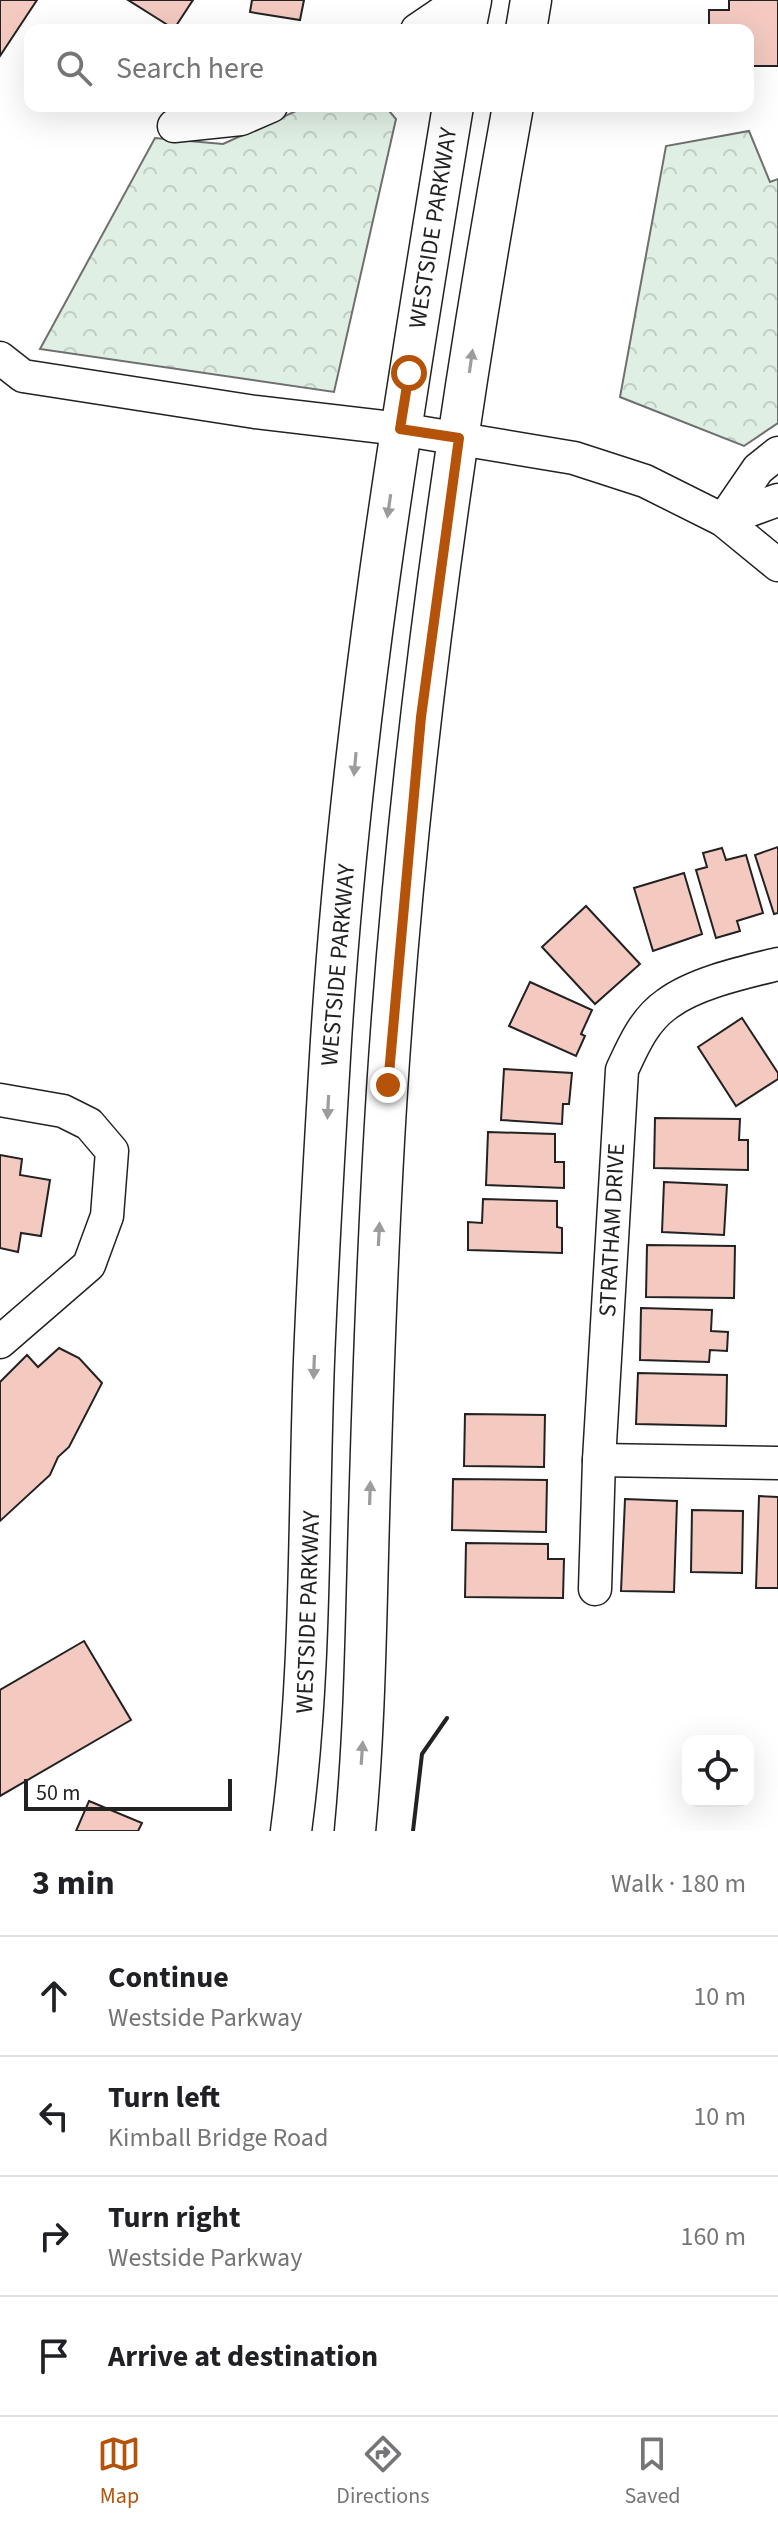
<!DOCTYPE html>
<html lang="en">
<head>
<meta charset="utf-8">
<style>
	:root { --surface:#fff; --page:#f2f2f2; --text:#202124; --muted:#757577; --line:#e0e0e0; --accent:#b45309 }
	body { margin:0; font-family:"Source Sans 3",sans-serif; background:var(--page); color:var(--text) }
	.controls { position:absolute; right:24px; bottom:24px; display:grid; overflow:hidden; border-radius:16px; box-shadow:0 8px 32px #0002 }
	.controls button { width:72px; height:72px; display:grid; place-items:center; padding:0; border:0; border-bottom:2px solid var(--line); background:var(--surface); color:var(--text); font:40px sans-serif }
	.scale { position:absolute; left:24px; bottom:20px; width:208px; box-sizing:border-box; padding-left:8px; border:4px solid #222; border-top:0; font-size:22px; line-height:28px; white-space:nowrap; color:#222; -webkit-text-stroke:6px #fff; paint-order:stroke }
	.stop { position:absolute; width:24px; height:24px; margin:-18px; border:6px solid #b45309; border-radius:50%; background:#fff }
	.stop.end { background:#b45309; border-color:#fff; box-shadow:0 2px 8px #0008 }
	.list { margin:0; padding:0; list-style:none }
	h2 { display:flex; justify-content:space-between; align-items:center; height:104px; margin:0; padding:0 32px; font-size:34px }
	h2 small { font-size:26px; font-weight:400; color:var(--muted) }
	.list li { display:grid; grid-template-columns:52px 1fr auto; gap:24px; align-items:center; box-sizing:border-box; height:120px; padding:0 32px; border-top:2px solid var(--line) }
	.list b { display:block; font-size:30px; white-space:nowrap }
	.list p { margin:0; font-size:26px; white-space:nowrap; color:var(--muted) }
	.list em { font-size:26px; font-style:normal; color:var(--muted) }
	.icon { flex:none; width:44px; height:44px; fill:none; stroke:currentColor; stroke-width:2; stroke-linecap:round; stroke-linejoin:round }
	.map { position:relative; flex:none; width:778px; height:1831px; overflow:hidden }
	.search { position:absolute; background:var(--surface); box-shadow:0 8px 32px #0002; left:24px; right:24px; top:24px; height:88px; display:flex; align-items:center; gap:20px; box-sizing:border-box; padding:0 28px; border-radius:16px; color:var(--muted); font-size:30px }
	.sheet { height:584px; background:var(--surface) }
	nav { display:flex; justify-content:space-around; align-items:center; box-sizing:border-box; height:112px; border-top:2px solid var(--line); background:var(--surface); font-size:22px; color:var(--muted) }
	nav a { display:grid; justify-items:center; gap:4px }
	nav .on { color:var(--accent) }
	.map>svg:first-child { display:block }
	.forest { fill:url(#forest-crowns); stroke:#6f6f6f; stroke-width:2 }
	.building { fill:#f3c9c0; stroke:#222; stroke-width:2 }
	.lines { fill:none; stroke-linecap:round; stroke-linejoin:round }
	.minor-casing { stroke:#222; stroke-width:35 }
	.major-casing { stroke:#222; stroke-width:43 }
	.minor { stroke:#fff; stroke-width:32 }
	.major { stroke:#fff; stroke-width:40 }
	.wall { stroke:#222; stroke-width:4 }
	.oneway { fill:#9c9c9c }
	.route { stroke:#b45309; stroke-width:10 }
	.labels { text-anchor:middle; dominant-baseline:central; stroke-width:6; stroke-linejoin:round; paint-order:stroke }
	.street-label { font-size:24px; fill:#222; stroke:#fff }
</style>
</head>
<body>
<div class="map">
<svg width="778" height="1831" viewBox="0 0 778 1831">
	<defs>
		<pattern id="forest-crowns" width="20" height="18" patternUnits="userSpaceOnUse" patternTransform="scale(2)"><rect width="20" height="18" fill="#e0efe3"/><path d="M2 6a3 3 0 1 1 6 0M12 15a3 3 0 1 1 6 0" fill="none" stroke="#c0cdc2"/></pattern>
	</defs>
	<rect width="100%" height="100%" fill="#fff"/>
	<g class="forest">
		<polygon points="307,106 385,106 396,119 334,392 40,349 155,138 223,144"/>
		<polygon points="749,131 770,182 778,179 778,423 744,446 620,397 666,146"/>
	</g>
	<g class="building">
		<polygon points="0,0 37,0 0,56"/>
		<polygon points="128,0 193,0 174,29"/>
		<polygon points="252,0 304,0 300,20 250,12"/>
		<polygon points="729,0 778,0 778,66 748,66 748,30 709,30 709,10 729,10"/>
		<polygon points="778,847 778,913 774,914 755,855"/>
		<polygon points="722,848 726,860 746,855 763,913 737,921 740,931 716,938 696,870 707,867 703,853"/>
		<polygon points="684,873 702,934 653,951 634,888"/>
		<polygon points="586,906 640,964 595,1004 542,947"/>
		<polygon points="530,982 592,1010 581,1034 585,1036 576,1056 509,1026"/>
		<polygon points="742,1018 778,1073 778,1079 736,1106 698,1047"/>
		<polygon points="504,1069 572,1073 569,1104 563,1104 562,1124 501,1120"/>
		<polygon points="655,1118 740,1119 739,1140 748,1140 748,1170 654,1168"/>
		<polygon points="488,1132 555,1134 555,1162 564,1162 564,1188 486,1185"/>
		<polygon points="0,1155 22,1159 20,1175 50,1180 41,1236 21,1233 18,1252 0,1248"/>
		<polygon points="664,1182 727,1185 724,1235 662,1232"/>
		<polygon points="483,1199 557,1201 557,1227 562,1228 562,1253 468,1250 468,1222 482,1223"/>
		<polygon points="647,1245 735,1246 734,1298 646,1297"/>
		<polygon points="641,1308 712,1310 711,1331 728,1332 727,1351 710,1350 709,1362 640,1360"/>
		<polygon points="59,1348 79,1358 102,1383 69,1447 58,1457 50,1475 0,1521 0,1382 27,1355 38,1367"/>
		<polygon points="638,1373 727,1375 726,1426 636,1424"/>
		<polygon points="465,1414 545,1415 544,1467 464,1466"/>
		<polygon points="453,1479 547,1480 546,1532 452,1530"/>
		<polygon points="759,1496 778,1497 778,1588 756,1588"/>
		<polygon points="625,1499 677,1501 674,1592 621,1591"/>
		<polygon points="692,1510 743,1511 742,1573 691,1572"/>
		<polygon points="466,1543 548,1544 548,1559 564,1559 563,1598 465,1597"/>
		<polygon points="84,1641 131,1720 0,1796 0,1690"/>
		<polygon points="89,1801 142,1823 138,1831 76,1831"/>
	</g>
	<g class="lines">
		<g class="minor-casing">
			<g id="minor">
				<polyline points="417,30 461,0"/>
				<polyline points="174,126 241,119 271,106"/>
				<polyline points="0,358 23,376 255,412 400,429 574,458 645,481 723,520 778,565"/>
				<polyline points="723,520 758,469 778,453"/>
				<polyline points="723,520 778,500"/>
				<polyline points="0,1100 63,1111 89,1124 112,1151 107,1216 89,1265 0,1342"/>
				<polyline points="599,1460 778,1463"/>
				<path d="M595,1589l4,-129 23,-390c11,-24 22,-50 45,-66 28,-21 78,-32 111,-40"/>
			</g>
		</g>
		<g class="major-casing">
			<g id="major">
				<polyline points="465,30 471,0"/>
				<polyline points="526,30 531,0"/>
				<path d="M291,1831c21,-156 17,-313 23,-470 4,-101 10,-203 16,-304 19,-320 71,-636 123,-951"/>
				<path d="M355,1831c10,-104 11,-209 14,-313 4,-143 9,-285 18,-427 21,-330 67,-659 126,-985"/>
			</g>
		</g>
		<use href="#minor" class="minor"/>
		<use href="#major" class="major"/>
		<polyline class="wall" points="413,1831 422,1754 447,1718"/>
	</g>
	<defs><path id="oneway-solid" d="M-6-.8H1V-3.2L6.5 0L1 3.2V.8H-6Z" transform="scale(2)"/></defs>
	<g class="oneway">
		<use href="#oneway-solid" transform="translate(471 361) rotate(-82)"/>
		<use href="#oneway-solid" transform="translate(389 506) rotate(98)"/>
		<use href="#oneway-solid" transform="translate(355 764) rotate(95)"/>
		<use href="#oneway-solid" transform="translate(328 1107) rotate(93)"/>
		<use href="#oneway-solid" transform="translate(379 1234) rotate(-87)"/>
		<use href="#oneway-solid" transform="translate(314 1367) rotate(92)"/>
		<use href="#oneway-solid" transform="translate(370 1493) rotate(-88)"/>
		<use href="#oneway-solid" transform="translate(362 1753) rotate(-86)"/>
	</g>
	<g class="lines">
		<polyline class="route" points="388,1085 421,717 459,438 400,429 409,373"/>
	</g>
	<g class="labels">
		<g class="street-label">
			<text transform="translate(433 228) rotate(-81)">WESTSIDE PARKWAY</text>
			<text transform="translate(338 965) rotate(-85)">WESTSIDE PARKWAY</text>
			<text transform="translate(612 1230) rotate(-87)">STRATHAM DRIVE</text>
			<text transform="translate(308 1612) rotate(-88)">WESTSIDE PARKWAY</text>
		</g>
	</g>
</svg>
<div class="controls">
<button><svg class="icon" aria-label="locate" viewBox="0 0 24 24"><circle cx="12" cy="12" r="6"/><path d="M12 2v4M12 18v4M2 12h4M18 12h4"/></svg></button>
</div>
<div class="scale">50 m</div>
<div class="stop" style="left:409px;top:373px"></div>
<div class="stop end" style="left:388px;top:1085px"></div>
<div class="search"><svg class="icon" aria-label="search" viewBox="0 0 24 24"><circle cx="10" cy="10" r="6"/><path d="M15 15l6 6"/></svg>Search here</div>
</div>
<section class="sheet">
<h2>3 min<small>Walk · 180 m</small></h2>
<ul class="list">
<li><svg class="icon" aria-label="ahead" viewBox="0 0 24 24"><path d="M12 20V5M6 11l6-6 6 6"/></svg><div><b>Continue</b><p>Westside Parkway</p></div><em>10 m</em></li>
<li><svg class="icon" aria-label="left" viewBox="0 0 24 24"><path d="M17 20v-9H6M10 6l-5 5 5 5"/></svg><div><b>Turn left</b><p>Kimball Bridge Road</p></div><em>10 m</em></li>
<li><svg class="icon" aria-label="right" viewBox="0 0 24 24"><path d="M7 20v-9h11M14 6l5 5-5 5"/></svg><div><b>Turn right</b><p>Westside Parkway</p></div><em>160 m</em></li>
<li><svg class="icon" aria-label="arrive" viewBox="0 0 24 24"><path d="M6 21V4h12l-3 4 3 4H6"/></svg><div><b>Arrive at destination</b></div></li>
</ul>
</section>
<nav>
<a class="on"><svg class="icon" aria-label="map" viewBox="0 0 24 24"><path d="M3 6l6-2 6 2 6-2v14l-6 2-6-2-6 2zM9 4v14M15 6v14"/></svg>Map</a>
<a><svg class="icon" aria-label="directions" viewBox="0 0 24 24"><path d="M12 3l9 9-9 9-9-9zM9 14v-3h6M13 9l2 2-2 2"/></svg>Directions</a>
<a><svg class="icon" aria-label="saved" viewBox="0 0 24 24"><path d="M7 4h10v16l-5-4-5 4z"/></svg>Saved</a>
</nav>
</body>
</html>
